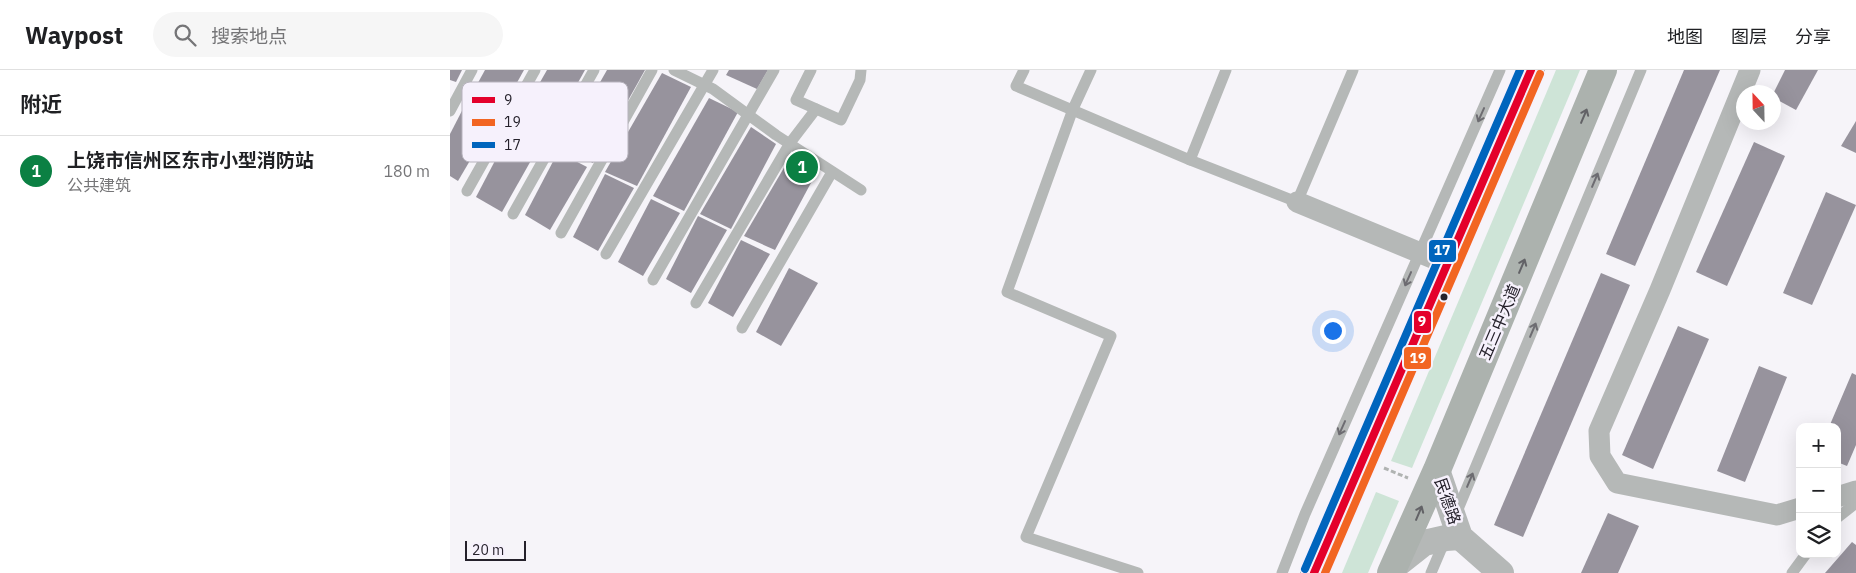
<!DOCTYPE html>
<html lang="zh">
<head>
<meta charset="utf-8">
<style>
	:root { --surface:#fff; --page:#f6f6f6; --text:#202124; --muted:#757577; --line:#e0e0e0; --accent:#0b8043 }
	body { margin:0; font-family:"IBM Plex Sans","Noto Sans SC",sans-serif; background:var(--page); color:var(--text) }
	.controls { position:absolute; right:15px; bottom:15px; display:grid; overflow:hidden; border-radius:10px; box-shadow:0 5px 20px #0002 }
	.controls button { width:45px; height:45px; display:grid; place-items:center; padding:0; border:0; border-bottom:1px solid var(--line); background:var(--surface); color:var(--text); font:25px sans-serif }
	.compass { position:absolute; left:1286px; top:15px; width:45px; height:45px; border-radius:50%; background:var(--surface); box-shadow:0 5px 20px #0002; rotate:338deg }
	.scale { position:absolute; left:15px; bottom:12px; width:61px; box-sizing:border-box; padding-left:5px; border:2px solid #25212b; border-top:0; font-size:14px; line-height:18px; white-space:nowrap; color:#25212b; -webkit-text-stroke:4px #f6f1fc; paint-order:stroke }
	.you { position:absolute; left:882px; top:260px; width:18px; height:18px; margin:-12px; border:4px solid #fff; border-radius:50%; background:#1a73e8; box-shadow:0 0 0 8px #1a73e833 }
	.badge { display:grid; place-items:center; width:32px; height:32px; border-radius:50%; background:var(--accent); color:#fff; font-size:16px; font-weight:700 }
	.pin { position:absolute; translate:-50% -50%; border:2px solid #fff; box-shadow:0 1px 5px #0006 }
	.list { margin:0; padding:0; list-style:none }
	h2 { display:flex; justify-content:space-between; align-items:center; height:65px; margin:0; padding:0 20px; font-size:21px }
	h2 small { font-size:16px; font-weight:400; color:var(--muted) }
	.list li { display:grid; grid-template-columns:32px 1fr auto; gap:15px; align-items:center; box-sizing:border-box; height:70px; padding:0 20px; border-top:1px solid var(--line) }
	.list b { display:block; font-size:19px; white-space:nowrap }
	.list p { margin:0; font-size:16px; white-space:nowrap; color:var(--muted) }
	.list em { font-size:16px; font-style:normal; color:var(--muted) }
	.icon { flex:none; width:28px; height:28px; fill:none; stroke:currentColor; stroke-width:2; stroke-linecap:round; stroke-linejoin:round }
	.map { position:relative; flex:none; width:1406px; height:503px; overflow:hidden }
	header { display:flex; align-items:center; gap:30px; box-sizing:border-box; height:70px; padding:0 25px; background:var(--surface); border-bottom:1px solid var(--line) }
	header strong { font-size:24px }
	nav { display:flex; gap:28px; margin-inline-start:auto; font-size:18px }
	.search { width:350px; height:45px; background:var(--page); display:flex; align-items:center; gap:12px; box-sizing:border-box; padding:0 18px; border-radius:28px; color:var(--muted); font-size:19px }
	main { display:flex }
	aside { flex:1; background:var(--surface) }
	.map>svg:first-child { display:block }
	.green { fill:#cee4d7 }
	.building { fill:#97939d }
	.lines { fill:none; stroke-linecap:round; stroke-linejoin:round }
	.path { stroke:#b0b3b2; stroke-width:3; stroke-dasharray:5 2.5; stroke-linecap:butt }
	.service { stroke:#b5b8b7; stroke-width:11 }
	.minor { stroke:#b5b8b7; stroke-width:21 }
	.tertiary { stroke:#b5b8b7; stroke-width:26 }
	.primary { stroke:#acb2ae; stroke-width:28 }
	.bus-1-casing { stroke:#f6f1fc; stroke-width:11 }
	.bus-2-casing { stroke:#f6f1fc; stroke-width:11 }
	.bus-3-casing { stroke:#f6f1fc; stroke-width:11 }
	.bus-1 { stroke:#e4002b; stroke-width:8 }
	.bus-2 { stroke:#f26522; stroke-width:8 }
	.bus-3 { stroke:#0065bd; stroke-width:8 }
	.oneway { stroke:#6d6c71 }
	.oneway2 { stroke:#626266 }
	.bus-dot { fill:#25212b; stroke:#f6f1fc; stroke-width:2 }
	.labels { text-anchor:middle; dominant-baseline:central; stroke-width:5; stroke-linejoin:round; paint-order:stroke }
	.street-label { font-size:16px; fill:#25212b; stroke:#f6f1fc }
	.key { fill:#f6f1fc; stroke:#b7b3bd; stroke-width:1 }
	.key-label { font-size:14px; fill:#25212b }
	.line-badge { stroke:#f6f1fc; stroke-width:2 }
	.badge-label { font-size:14px; text-anchor:middle; font-weight:bold; fill:#fff }
</style>
</head>
<body>
<header>
<strong>Waypost</strong>
<div class="search"><svg class="icon" aria-label="search" viewBox="0 0 24 24"><circle cx="10" cy="10" r="6"/><path d="M15 15l6 6"/></svg>搜索地点</div>
<nav><a>地图</a><a>图层</a><a>分享</a></nav>
</header>
<main>
<aside>
<h2>附近<small></small></h2>
<ul class="list">
<li><span class="badge">1</span><div><b>上饶市信州区东市小型消防站</b><p>公共建筑</p></div><em>180 m</em></li>
</ul>
</aside>
<div class="map">
<svg width="1406" height="503" viewBox="0 0 1406 503">
	<rect width="100%" height="100%" fill="#f6f4f9"/>
	<g class="green">
		<polygon points="1106,0 1130,0 962,398 941,391"/>
		<polygon points="926,422 949,431 918,503 892,503"/>
	</g>
	<g class="building">
		<polygon points="0,0 12,0 6,12 0,10"/>
		<polygon points="35,0 74,0 50,43 19,29"/>
		<polygon points="97,0 135,0 95,72 64,58"/>
		<polygon points="157,0 195,0 143,93 112,79"/>
		<polygon points="279,0 318,0 307,19 276,5"/>
		<polygon points="1234,0 1270,0 1185,196 1156,184"/>
		<polygon points="1335,0 1368,0 1346,40 1324,28 1324,22"/>
		<polygon points="212,3 241,17 187,116 155,102"/>
		<polygon points="259,28 288,42 234,141 203,126"/>
		<polygon points="16,33 45,48 8,111 0,106 0,64"/>
		<polygon points="1406,51 1406,83 1391,76"/>
		<polygon points="301,57 326,74 281,159 250,144"/>
		<polygon points="59,64 88,78 52,142 26,127"/>
		<polygon points="1304,72 1335,86 1277,216 1246,202"/>
		<polygon points="345,79 370,96 325,180 294,166"/>
		<polygon points="108,82 137,97 100,160 75,145"/>
		<polygon points="155,104 184,118 148,181 123,167"/>
		<polygon points="1376,122 1406,135 1362,235 1333,223"/>
		<polygon points="201,129 230,143 193,206 168,192"/>
		<polygon points="248,146 277,160 241,223 216,209"/>
		<polygon points="291,170 320,184 283,247 258,233"/>
		<polygon points="339,198 368,213 331,276 306,262"/>
		<polygon points="1151,203 1180,215 1073,467 1044,455"/>
		<polygon points="1228,256 1259,269 1203,399 1172,385"/>
		<polygon points="1309,296 1337,307 1295,412 1267,401"/>
		<polygon points="1402,303 1406,305 1406,375 1397,396 1387,392 1387,357 1379,357"/>
		<polygon points="1158,443 1189,456 1168,503 1131,503"/>
		<polygon points="1402,472 1406,475 1406,503 1375,503"/>
	</g>
	<g class="lines">
		<polyline class="path" points="934,398 958,408"/>
		<g class="service">
			<polyline points="224,0 263,19 326,65 411,120"/>
			<polyline points="361,0 346,30 391,50 410,10 411,0"/>
			<polyline points="574,0 566,16 740,90 847,132 903,0"/>
			<polyline points="641,0 623,39 557,222 661,266 576,467 688,503"/>
			<polyline points="0,41 22,0"/>
			<polyline points="740,90 776,0"/>
			<polyline points="17,121 85,0"/>
			<polyline points="63,144 144,0"/>
			<polyline points="111,163 202,0"/>
			<polyline points="156,184 263,0"/>
			<polyline points="203,210 324,0"/>
			<polyline points="246,233 340,73 366,39"/>
			<polyline points="292,258 382,102"/>
			<polyline points="1006,444 1191,0"/>
			<polyline points="1387,448 1406,433"/>
			<polyline points="832,503 855,444 1050,0"/>
			<polyline points="981,503 995,470"/>
			<polyline points="1342,503 1356,484"/>
		</g>
		<g class="minor">
			<polyline points="1300,0 1210,220 1149,361 1150,386 1167,413 1327,445 1350,438"/>
			<polyline points="847,132 997,194"/>
			<polyline points="1387,427 1406,421"/>
		</g>
		<g class="tertiary">
			<polyline points="987,400 1010,467 1051,503"/>
			<polyline points="945,496 974,473 996,468 1010,467"/>
		</g>
		<g class="primary">
			<polyline points="864,503 1081,0"/>
			<polyline points="941,503 987,400 1153,0"/>
		</g>
		<g class="bus-1-casing">
			<polyline id="bus-1" points="864,503 1081,0"/>
		</g>
		<g class="bus-2-casing">
			<polyline id="bus-2" points="875,503 1090,4"/>
		</g>
		<g class="bus-3-casing">
			<polyline id="bus-3" points="855,499 1070,0"/>
		</g>
		<use href="#bus-1" class="bus-1"/>
		<use href="#bus-2" class="bus-2"/>
		<use href="#bus-3" class="bus-3"/>
	</g>
	<defs><path id="oneway-shaft" d="M-6 0H5M1.5-3L5.5 0L1.5 3" fill="none" stroke-width="1.6" stroke-linecap="round" stroke-linejoin="round" transform="scale(1.25)"/></defs>
	<g class="oneway">
		<use href="#oneway-shaft" transform="translate(1031 45) rotate(114)"/>
		<use href="#oneway-shaft" transform="translate(1145 110) rotate(-67)"/>
		<use href="#oneway-shaft" transform="translate(958 209) rotate(114)"/>
		<use href="#oneway-shaft" transform="translate(1083 260) rotate(-67)"/>
		<use href="#oneway-shaft" transform="translate(892 358) rotate(114)"/>
		<use href="#oneway-shaft" transform="translate(1020 410) rotate(-67)"/>
	</g>
	<g class="oneway2">
		<use href="#oneway-shaft" transform="translate(1134 46) rotate(-67)"/>
		<use href="#oneway-shaft" transform="translate(1072 196) rotate(-67)"/>
		<use href="#oneway-shaft" transform="translate(969 443) rotate(-67)"/>
	</g>
	<circle class="bus-dot" cx="994" cy="227" r="4.5"/>
	<g class="labels">
		<g class="street-label">
			<text transform="translate(1049 252) rotate(-67)">五三中大道</text>
			<text transform="translate(998 431) rotate(71)">民德路</text>
		</g>
	</g>
	<rect x="12" y="12" width="166" height="80" rx="8" class="key"/>
	<rect x="22" y="27" width="23" height="6" fill="#e4002b"/>
	<rect x="22" y="49" width="23" height="7" fill="#f26522"/>
	<rect x="22" y="72" width="23" height="6" fill="#0065bd"/>
	<g class="key-label">
		<text x="54" y="35">9</text>
		<text x="54" y="57">19</text>
		<text x="54" y="80">17</text>
	</g>
	<g class="line-badge">
		<rect x="978" y="169" width="29" height="24" rx="5" fill="#0065bd"/>
		<rect x="963" y="240" width="19" height="24" rx="5" fill="#e4002b"/>
		<rect x="953" y="276" width="29" height="24" rx="5" fill="#f26522"/>
	</g>
	<g class="badge-label">
		<text x="992" y="185">17</text>
		<text x="972" y="256">9</text>
		<text x="968" y="293">19</text>
	</g>
</svg>
<div class="controls">
<button>+</button>
<button>−</button>
<button><svg class="icon" aria-label="layers" viewBox="0 0 24 24"><path d="M12 4l9 5-9 5-9-5zM3 14l9 5 9-5"/></svg></button>
</div>
<svg class="compass" viewBox="-18 -18 36 36"><path d="M0-13l5 13h-10z" fill="#e53935"/><path d="M0 13l5-13h-10z" fill="#757577"/></svg>
<div class="scale">20 m</div>
<div class="you"></div>
<div class="pin badge" style="left:352px;top:97px">1</div>
</div>
</main>
</body>
</html>
